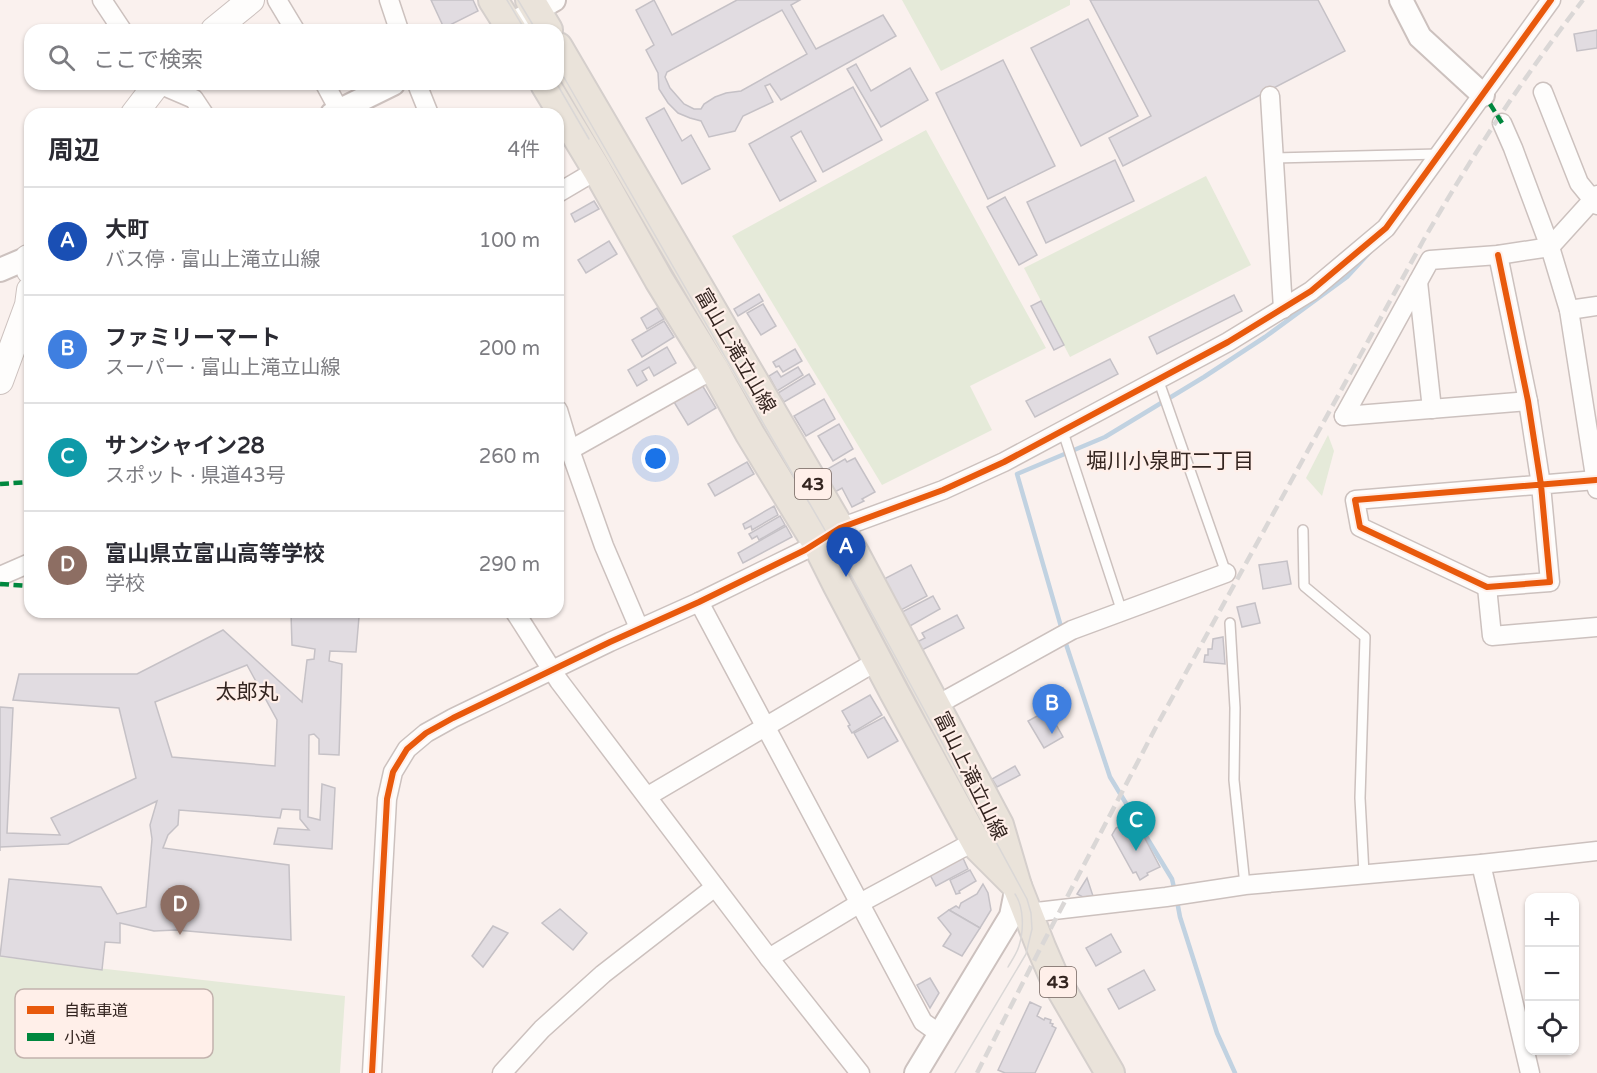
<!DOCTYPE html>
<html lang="ja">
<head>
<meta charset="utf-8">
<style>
	:root { --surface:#fff; --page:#f2f2f3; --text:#2b2b33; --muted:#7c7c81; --line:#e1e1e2; --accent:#796c68 }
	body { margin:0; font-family:"Varela Round","Noto Sans JP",sans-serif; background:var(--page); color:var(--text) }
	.controls { position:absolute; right:18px; bottom:18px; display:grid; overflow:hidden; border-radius:12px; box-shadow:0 2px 4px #0004 }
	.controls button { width:54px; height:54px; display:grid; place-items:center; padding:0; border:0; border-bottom:2px solid var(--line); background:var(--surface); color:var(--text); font:30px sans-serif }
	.you { position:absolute; left:656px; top:459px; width:21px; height:21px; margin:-15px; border:4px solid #fff; border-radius:50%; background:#1a73e8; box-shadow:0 0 0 9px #1a73e833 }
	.badge { display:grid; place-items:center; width:39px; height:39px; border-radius:50%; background:var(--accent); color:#fff; font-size:20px; font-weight:700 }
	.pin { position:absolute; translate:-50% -50px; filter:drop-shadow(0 2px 3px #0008) }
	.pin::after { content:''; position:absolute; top:32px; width:21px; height:18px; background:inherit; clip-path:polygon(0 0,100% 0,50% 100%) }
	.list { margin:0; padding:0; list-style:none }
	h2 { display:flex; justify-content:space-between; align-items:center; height:78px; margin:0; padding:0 24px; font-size:26px }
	h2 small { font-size:20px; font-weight:400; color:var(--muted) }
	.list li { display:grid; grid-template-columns:39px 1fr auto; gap:18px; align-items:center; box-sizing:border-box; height:108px; padding:0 24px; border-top:2px solid var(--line) }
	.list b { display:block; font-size:22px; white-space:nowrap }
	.list p { margin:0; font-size:20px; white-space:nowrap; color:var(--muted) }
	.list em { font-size:20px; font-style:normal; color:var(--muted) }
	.icon { flex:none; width:33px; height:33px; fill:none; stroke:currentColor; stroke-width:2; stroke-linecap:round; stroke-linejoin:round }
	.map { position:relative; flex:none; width:1597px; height:1073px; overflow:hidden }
	.search { position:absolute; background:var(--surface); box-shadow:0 2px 4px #0004; left:24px; top:24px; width:540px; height:66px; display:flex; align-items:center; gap:15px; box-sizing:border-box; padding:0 21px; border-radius:18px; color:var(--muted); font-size:22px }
	.panel { position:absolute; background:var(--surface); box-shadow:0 2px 4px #0004; left:24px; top:108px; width:540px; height:510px; border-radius:18px }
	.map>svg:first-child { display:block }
	.green { fill:#e5ead9 }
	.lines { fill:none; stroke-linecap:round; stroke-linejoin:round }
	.stream { stroke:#c1d2e1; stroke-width:4.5 }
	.building { fill:#e1dce1; stroke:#c5c1c6; stroke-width:1.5; fill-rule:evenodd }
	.service-casing { stroke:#ccc1be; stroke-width:12 }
	.minor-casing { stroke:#ccc1be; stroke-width:21 }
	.tertiary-casing { stroke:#ccc1be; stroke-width:26 }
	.secondary-casing { stroke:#ccc1be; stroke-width:28 }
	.primary-casing { stroke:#d5cfcc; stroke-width:32 }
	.service { stroke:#fefdfc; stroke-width:9 }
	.minor { stroke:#fefdfc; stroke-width:18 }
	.tertiary { stroke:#fefdfc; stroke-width:22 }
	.secondary { stroke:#fefdfc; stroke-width:26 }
	.primary { stroke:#eae3da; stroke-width:28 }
	.tram { stroke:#dad7d6; stroke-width:1.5 }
	.rail { stroke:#dad7d6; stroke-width:4.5; stroke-dasharray:12 6; stroke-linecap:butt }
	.quiet { stroke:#00873e; stroke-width:4.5; stroke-dasharray:9 4.5; stroke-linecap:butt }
	.cycleway-casing { stroke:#ffefe9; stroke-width:10 }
	.cycleway { stroke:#e8590c; stroke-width:6 }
	.labels { text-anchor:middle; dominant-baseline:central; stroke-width:4.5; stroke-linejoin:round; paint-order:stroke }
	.shield { fill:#ffefe9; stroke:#71625c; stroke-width:1.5 }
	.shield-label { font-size:18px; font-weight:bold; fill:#342520 }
	.street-label { font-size:20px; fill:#342520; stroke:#ffefe9 }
	.neighbourhood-label { font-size:21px; fill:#342520; stroke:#ffefe9 }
	.key { fill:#ffefe9; stroke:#c2b2ad; stroke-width:1.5 }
	.key-label { font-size:16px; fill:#342520 }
</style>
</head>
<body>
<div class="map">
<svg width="1597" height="1073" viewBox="0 0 1597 1073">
	<rect width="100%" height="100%" fill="#faf1ee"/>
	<g class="green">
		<polygon points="902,0 1070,0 1070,5 941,71"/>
		<polygon points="926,130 1046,348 970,386 992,430 882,485 732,236"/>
		<polygon points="1206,176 1251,265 1070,357 1024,268"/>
		<polygon points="1328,435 1334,451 1322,496 1306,478"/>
		<polygon points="0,957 345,996 340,1073 0,1073"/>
	</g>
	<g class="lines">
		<g class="stream">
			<polyline points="1062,630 1017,474 1105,437 1204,377 1265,337 1347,277 1370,252"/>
			<polyline points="1064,638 1110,777 1172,879 1175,892"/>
			<polyline points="1177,901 1180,917 1217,1033 1235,1073"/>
		</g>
	</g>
	<g class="building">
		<polygon points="431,0 473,0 478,11 444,28"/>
		<path d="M654,0l18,35 65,-35h63l-9,5 25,44 67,-34 13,21 -115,64 -11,-16 -5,2 8,16 -30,14 -8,15 -26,6 -8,-16 -11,-3 -12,-5 -10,-10 -9,-14 -1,-16 -12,-23 8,-5 -18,-35zM782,10l25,44 -66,37 -15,2 -11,4 -11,7 -3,5h-7l-10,-5 -14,-16 -5,-11 2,-5z"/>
		<polygon points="1090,0 1318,0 1345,51 1123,166 1109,138 1151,116"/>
		<polygon points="1088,19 1138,116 1081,146 1031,48"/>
		<polygon points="1597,30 1597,48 1577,51 1574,34"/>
		<polygon points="1003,60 1055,166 988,199 936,93"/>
		<polygon points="856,64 871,91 910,68 928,100 881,127 847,69"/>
		<polygon points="853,87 882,140 823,172 801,131 791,137 816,181 780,201 749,144"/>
		<polygon points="664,108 682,141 691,135 710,169 682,184 646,118"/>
		<polygon points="1115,160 1134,201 1046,243 1027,202"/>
		<polygon points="1005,197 1037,255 1019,265 987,207"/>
		<polygon points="594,201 599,209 575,222 571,214"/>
		<polygon points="609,241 617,254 586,273 578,260"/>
		<polygon points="759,294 763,301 738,316 734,309"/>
		<polygon points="1234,295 1242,311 1157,354 1149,337"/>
		<polygon points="1041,301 1064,345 1054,350 1031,306"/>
		<polygon points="763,304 776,326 761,335 747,313"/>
		<polygon points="657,308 664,319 647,329 641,318"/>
		<polygon points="664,321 674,337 642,357 632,340"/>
		<polygon points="667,347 676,363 654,376 649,367 642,371 647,380 637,386 628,370"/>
		<polygon points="795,349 802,361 783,372 779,366 776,367 773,362"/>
		<polygon points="1110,359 1118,374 1035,417 1026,401"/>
		<polygon points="798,367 803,375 777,391 769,376 777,371 781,377"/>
		<polygon points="809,374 815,384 784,402 778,393"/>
		<polygon points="702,385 716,408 688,425 674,402"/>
		<polygon points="824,399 835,419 806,436 794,416"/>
		<polygon points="839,424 853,449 833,461 818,436"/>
		<polygon points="855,458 875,492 862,499 864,501 852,507 842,488 835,492 824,471 845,459 847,462"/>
		<polygon points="747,462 754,474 715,496 708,484"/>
		<polygon points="774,506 778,515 752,530 751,526 745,529 743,524"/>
		<polygon points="780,516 785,525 759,540 757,536 752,539 749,534"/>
		<polygon points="786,526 792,537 743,563 738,553"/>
		<polygon points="1287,561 1291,584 1263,589 1259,565"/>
		<polygon points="911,565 927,596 901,610 884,579"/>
		<polygon points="933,596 940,609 910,626 902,612"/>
		<polygon points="1255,603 1260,623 1242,627 1237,607"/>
		<path d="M291,613l68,4 -3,35 -26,-1 -1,10 13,3 -3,91 -20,-1v-15l-5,-5 -5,1 -1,82 12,3 2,-36 13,4 -3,61 -58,-5 4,-16 31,2 -9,-11v-9l-18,-1 -2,9 -101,-8 -1,15 -10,10 -5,13 126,17 2,75 -115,-10 -22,1 -34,-8v20l-15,-1 -3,28 -102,-14 9,-77 92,8 16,27 29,-7 6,-68 -2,-14 7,-24 -89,43 -68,3v4v-144l13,1 -6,125 53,2 -9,-17 85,-40 -17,-70 -106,-8 6,-26h118l86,-44 79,72 5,-42 7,-1 1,-10 -23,-4zM247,665l30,55 -2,46 -103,-9 -17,-55z"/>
		<polygon points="957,615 964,628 922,650 917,642 925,638 922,633"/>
		<polygon points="1223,637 1225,664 1204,662 1205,655 1208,655 1208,649 1212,649 1213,639"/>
		<polygon points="870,695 882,715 852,733 848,726 850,725 842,711"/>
		<polygon points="1048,710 1063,737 1044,748 1028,721"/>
		<polygon points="884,717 898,741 868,758 854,733"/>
		<polygon points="1015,766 1020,775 997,787 992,779"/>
		<polygon points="1132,814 1160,867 1147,873 1148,875 1140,880 1136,872 1133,873 1112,835 1116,828 1123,825 1121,820"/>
		<polygon points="962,856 968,869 936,886 929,873"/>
		<polygon points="970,870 976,881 959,891 960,893 956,894 950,880"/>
		<polygon points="1087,878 1093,896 1083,897 1077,894"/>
		<polygon points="983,884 988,893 991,910 980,928 949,910 956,906 959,908 961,903 977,894"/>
		<polygon points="560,909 587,933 573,950 542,923"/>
		<polygon points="949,910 980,928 962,956 943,946 951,934 938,918"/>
		<polygon points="493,926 508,933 483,967 472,956"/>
		<polygon points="1111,934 1121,952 1096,966 1086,948"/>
		<polygon points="1144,970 1155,990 1119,1009 1108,989"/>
		<polygon points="930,978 939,993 930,1008 917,985"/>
		<polygon points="1030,1002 1041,1007 1037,1016 1044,1020 1045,1018 1051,1020 1050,1023 1053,1024 1052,1026 1056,1028 1035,1073 1005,1073 998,1070"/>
	</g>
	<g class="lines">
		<g class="service-casing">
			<g id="service">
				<polyline points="1274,158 1439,154"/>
				<polyline points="1158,379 1226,573"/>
				<polyline points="1063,432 1122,612"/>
				<polyline points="1303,530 1304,586 1365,637 1360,798 1364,874"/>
				<polyline points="1230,623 1235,708 1234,780 1245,885"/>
			</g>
		</g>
		<g class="minor-casing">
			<g id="minor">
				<polyline points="102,0 122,30"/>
				<polyline points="277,0 295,30"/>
				<polyline points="389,0 399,30"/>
				<polyline points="159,84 194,99 204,114"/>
				<polyline points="325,84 339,110"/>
				<polyline points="417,84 429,114"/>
				<polyline points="1543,92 1579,183 1597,205"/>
				<polyline points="1270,96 1283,309"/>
				<polyline points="1502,123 1513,148 1550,247 1569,310 1597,489"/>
				<polyline points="558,193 597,170"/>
				<polyline points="1498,255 1528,401 1541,485 1550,582 1487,587 1360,527 1355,500 1596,480"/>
				<polyline points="1418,282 1432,409"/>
				<polyline points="1569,310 1597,306"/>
				<polyline points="558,410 570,450 604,546 639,628"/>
				<polyline points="1344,416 1430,260 1498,255 1550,247 1597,195"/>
				<polyline points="1344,416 1528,401"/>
				<polyline points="570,450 714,369"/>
				<polyline points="0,576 30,563"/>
				<polyline points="1487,587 1492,636 1597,627"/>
				<polyline points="699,602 923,1022 940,1034"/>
				<polyline points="515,612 559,681 769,958 860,1073"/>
				<polyline points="935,706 1072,630 1226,573"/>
				<polyline points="648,796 877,661"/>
				<polyline points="1481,864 1530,1073"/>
				<polyline points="1028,913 1166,897 1245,885 1481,864 1597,851"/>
				<polyline points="769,958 860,903 975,841"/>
				<polyline points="372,1073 387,799 393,772 407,749 426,733 453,718 610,642 699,602 805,550 840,528 943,490 1004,462 1228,342 1311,291 1386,228 1551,0"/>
				<polyline points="502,1073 542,1029 603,974 715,887"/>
			</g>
		</g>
		<g class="tertiary-casing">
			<g id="tertiary">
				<polyline points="1401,0 1420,37 1483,95"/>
				<polyline points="501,30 554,0"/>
				<polyline points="332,114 393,84"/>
				<polyline points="0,270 28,258"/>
				<polyline points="916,1073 1011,916 1017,886"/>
			</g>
		</g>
		<g class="secondary-casing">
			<g id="secondary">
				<polyline points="214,30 251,0"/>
				<polyline points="134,114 157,84"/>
				<polyline points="30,258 28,258 30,271"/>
				<polyline points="0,381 28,305 30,290"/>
			</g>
		</g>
		<g class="primary-casing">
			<g id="primary">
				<polyline points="493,0 512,30"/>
				<polyline points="530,0 548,30"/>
				<polyline points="545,84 597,170 659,280 714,369 750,434 816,542 838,586 894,692 979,848 1017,886 999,825 855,554 558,47"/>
				<polyline points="1017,886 1041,947 1054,977 1110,1073"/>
			</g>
		</g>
		<use href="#service" class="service"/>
		<use href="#minor" class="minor"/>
		<use href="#tertiary" class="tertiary"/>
		<use href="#secondary" class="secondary"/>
		<use href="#primary" class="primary"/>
		<g class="tram">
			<polyline points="507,0 525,30"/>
			<polyline points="518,0 536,30"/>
			<polyline points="558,67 852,577 1027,899 1031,913 1032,929 1026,954 955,1073"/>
			<polyline points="557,84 589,139"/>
			<path d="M1008,967c4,-7 9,-14 11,-21 5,-16 5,-39 -4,-52"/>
		</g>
		<path class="rail" d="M977,1073l64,-126 115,-220 267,-486c48,-84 101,-165 160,-241"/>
		<g class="quiet">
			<polyline points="1490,104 1502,123"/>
			<polyline points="28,305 30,306"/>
			<polyline points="0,484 30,482"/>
			<polyline points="0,584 30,586"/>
		</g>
		<g class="cycleway-casing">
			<g id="cycleway">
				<polyline points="1498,255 1528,401 1541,485 1550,582 1487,587 1360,527 1355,500 1596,480"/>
				<polyline points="372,1073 387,799 393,772 407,749 426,733 453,718 610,642 699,602 805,550 840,528 943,490 1004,462 1228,342 1311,291 1386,228 1551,0"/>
			</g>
		</g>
		<use href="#cycleway" class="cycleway"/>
	</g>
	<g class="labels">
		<g class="shield">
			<rect x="795" y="469" width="36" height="30" rx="4.5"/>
			<rect x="1040" y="967" width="36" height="30" rx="4.5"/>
		</g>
		<g class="shield-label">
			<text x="813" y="484">43</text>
			<text x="1058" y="982">43</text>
		</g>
		<g class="street-label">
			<text transform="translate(735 351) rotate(60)">富山上滝立山線</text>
			<text transform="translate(970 776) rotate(64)">富山上滝立山線</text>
		</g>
		<g class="neighbourhood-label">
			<text x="1170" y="461">堀川小泉町二丁目</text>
			<text x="247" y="692">太郎丸</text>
		</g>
	</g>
	<rect x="15" y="989" width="198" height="69" rx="9" class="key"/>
	<rect x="27" y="1006" width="27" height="8" fill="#e8590c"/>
	<rect x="27" y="1033" width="27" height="8" fill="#00873e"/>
	<g class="key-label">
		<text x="64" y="1016">自転車道</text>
		<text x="64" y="1043">小道</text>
	</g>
</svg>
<div class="controls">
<button>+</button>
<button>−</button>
<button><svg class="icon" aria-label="locate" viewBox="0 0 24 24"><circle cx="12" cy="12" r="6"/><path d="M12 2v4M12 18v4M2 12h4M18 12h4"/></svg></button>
</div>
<div class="you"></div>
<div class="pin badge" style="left:846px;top:577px;background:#1a4fb4">A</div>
<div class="pin badge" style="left:1052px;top:734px;background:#3f7fe0">B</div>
<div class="pin badge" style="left:1136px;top:851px;background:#0f9aa8">C</div>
<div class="pin badge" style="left:180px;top:935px;background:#8d6e63">D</div>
<div class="search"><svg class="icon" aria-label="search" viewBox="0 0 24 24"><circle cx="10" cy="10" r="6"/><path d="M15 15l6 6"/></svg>ここで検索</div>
<section class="panel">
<h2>周辺<small>4件</small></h2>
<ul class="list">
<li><span class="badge" style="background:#1a4fb4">A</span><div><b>大町</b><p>バス停 · 富山上滝立山線</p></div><em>100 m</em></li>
<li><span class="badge" style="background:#3f7fe0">B</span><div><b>ファミリーマート</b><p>スーパー · 富山上滝立山線</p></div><em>200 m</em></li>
<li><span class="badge" style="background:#0f9aa8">C</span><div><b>サンシャイン28</b><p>スポット · 県道43号</p></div><em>260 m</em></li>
<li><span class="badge" style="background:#8d6e63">D</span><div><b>富山県立富山高等学校</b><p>学校</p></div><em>290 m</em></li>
</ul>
</section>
</div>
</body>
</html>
